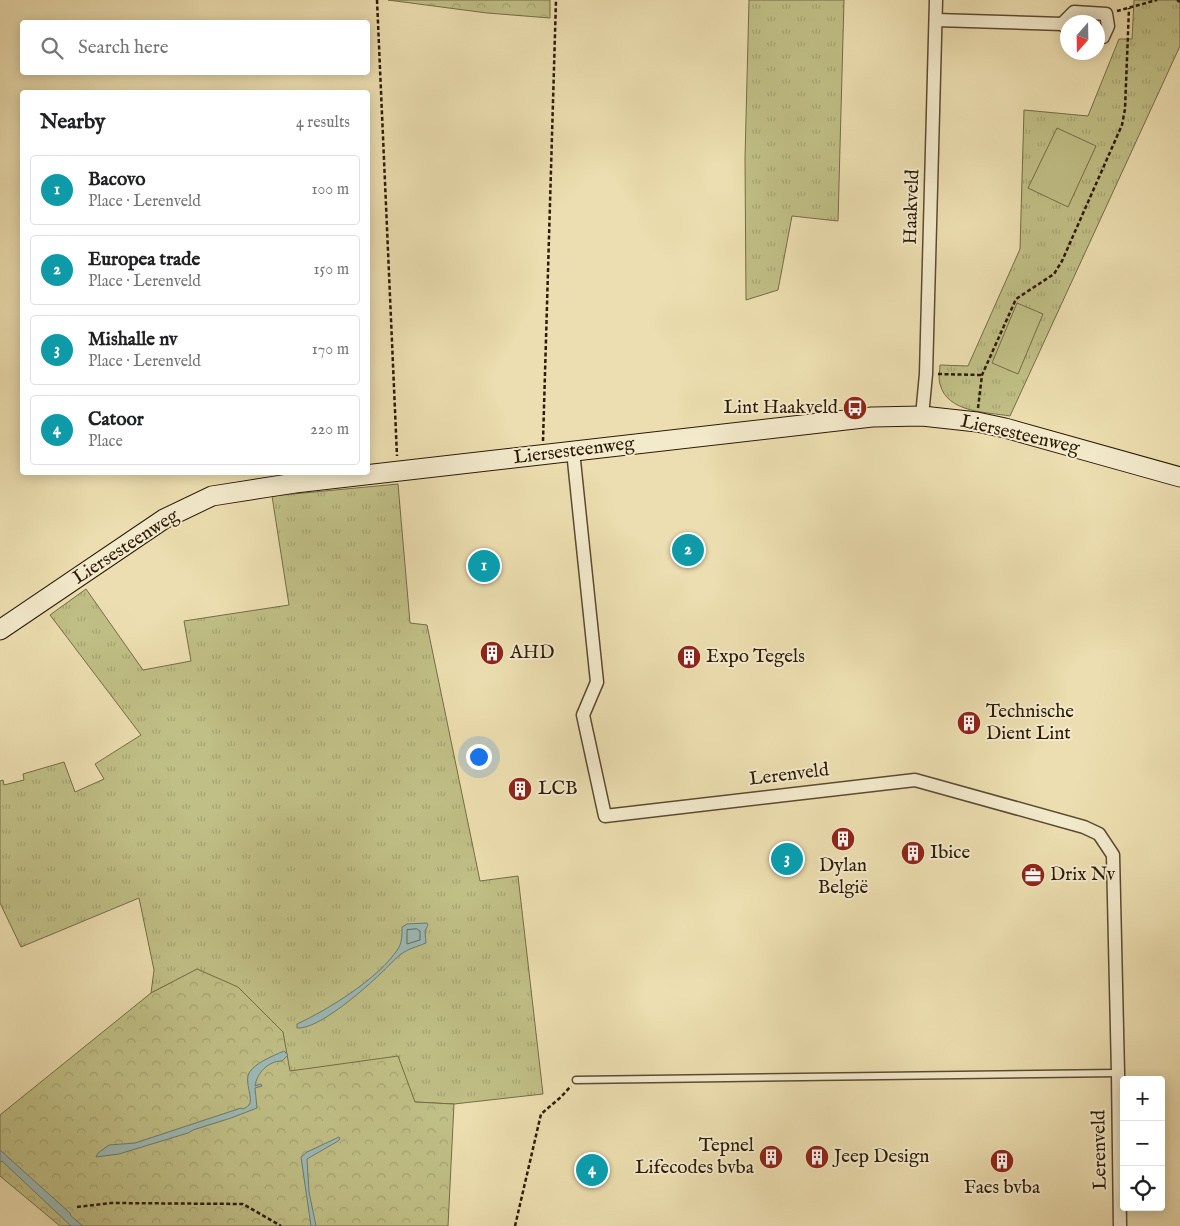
<!DOCTYPE html>
<html lang="en">
<head>
<meta charset="utf-8">
<style>
	:root { --surface:#fff; --page:#f2f2f2; --text:#202124; --muted:#757577; --line:#e0e0e0; --accent:#2563eb }
	body { margin:0; font-family:"IM FELL English",serif; background:var(--page); color:var(--text) }
	.controls { position:absolute; right:15px; bottom:15px; display:grid; overflow:hidden; border-radius:5px; box-shadow:0 2px 12px #0003 }
	.controls button { width:45px; height:45px; display:grid; place-items:center; padding:0; border:0; border-bottom:1px solid var(--line); background:var(--surface); color:var(--text); font:25px sans-serif }
	.compass { position:absolute; left:1060px; top:15px; width:45px; height:45px; border-radius:50%; background:var(--surface); box-shadow:0 2px 12px #0003; rotate:200deg }
	.you { position:absolute; left:478px; top:756px; width:18px; height:18px; margin:-12px; border:4px solid #fff; border-radius:50%; background:#1a73e8; box-shadow:0 0 0 8px #1a73e833 }
	.badge { display:grid; place-items:center; width:32px; height:32px; border-radius:50%; background:var(--accent); color:#fff; font-size:16px; font-weight:700 }
	.pin { position:absolute; translate:-50% -50%; border:2px solid #fff; box-shadow:0 1px 5px #0006 }
	.list { margin:0; padding:0; list-style:none }
	h2 { display:flex; justify-content:space-between; align-items:center; height:65px; margin:0; padding:0 20px; font-size:21px }
	h2 small { font-size:16px; font-weight:400; color:var(--muted) }
	.list li { display:grid; grid-template-columns:32px 1fr auto; gap:15px; align-items:center; box-sizing:border-box; height:70px; margin:0 10px 10px; padding:0 10px; border:1px solid var(--line); border-radius:5px }
	.list b { display:block; font-size:19px; white-space:nowrap }
	.list p { margin:0; font-size:16px; white-space:nowrap; color:var(--muted) }
	.list em { font-size:16px; font-style:normal; color:var(--muted) }
	.icon { flex:none; width:28px; height:28px; fill:none; stroke:currentColor; stroke-width:2; stroke-linecap:round; stroke-linejoin:round }
	.map { position:relative; flex:none; width:1180px; height:1226px; overflow:hidden }
	.search { position:absolute; background:var(--surface); box-shadow:0 2px 12px #0003; left:20px; top:20px; width:350px; height:55px; display:flex; align-items:center; gap:12px; box-sizing:border-box; padding:0 18px; border-radius:5px; color:var(--muted); font-size:19px }
	.panel { position:absolute; background:var(--surface); box-shadow:0 2px 12px #0003; left:20px; top:90px; width:350px; height:385px; border-radius:5px }
	.map>svg:first-child { display:block }
	.grass { fill:url(#grass-tufts); stroke:#766c47 }
	.forest { fill:url(#forest-crowns); stroke:#766c47 }
	.pitch { fill:#c0bf86; stroke:#766c47 }
	.water { fill:#9cbab5; stroke:#6f7a70 }
	.lines { fill:none; stroke-linecap:round; stroke-linejoin:round }
	.shore { stroke:#646a5e; stroke-width:1 }
	.lane-casing { stroke:#5c4b32; stroke-width:9 }
	.street-casing { stroke:#5c4b32; stroke-width:15 }
	.secondary-casing { stroke:#2c1a08; stroke-width:21 }
	.path { stroke:#2c1a08; stroke-width:2.5; stroke-dasharray:4 2.5; stroke-linecap:butt }
	.lane { stroke:#f3eacc; stroke-width:6 }
	.street { stroke:#f3eacc; stroke-width:12 }
	.secondary { stroke:#f3eacc; stroke-width:19 }
	.labels { text-anchor:middle; dominant-baseline:central; stroke-width:4; stroke-linejoin:round; paint-order:stroke }
	.street-label { font-size:19px; fill:#2c1a08; stroke:#f3eacc }
	.poi-label { font-size:19px; fill:#2c1a08; stroke:#f3eacc; text-anchor:start }
</style>
</head>
<body>
<div class="map">
<svg width="1180" height="1226" viewBox="0 0 1180 1226">
	<defs>
		<pattern id="grass-tufts" width="24" height="20" patternUnits="userSpaceOnUse" patternTransform="scale(1.25)"><rect width="24" height="20" fill="#c0bf86"/><path d="M3 7l-1-3M5 7V3M7 7l1-3M15 17l-1-3M17 17v-4M19 17l1-3" fill="none" stroke="#a5a472"/></pattern>
		<pattern id="forest-crowns" width="20" height="18" patternUnits="userSpaceOnUse" patternTransform="scale(1.25)"><rect width="20" height="18" fill="#c0bf86"/><path d="M2 6a3 3 0 1 1 6 0M12 15a3 3 0 1 1 6 0" fill="none" stroke="#a5a472"/></pattern>
	</defs>
	<rect width="100%" height="100%" fill="#ecdeb0"/>
	<filter id="stains"><feTurbulence type="fractalNoise" baseFrequency=".004" numOctaves="4"/><feColorMatrix values="0 0 0 0 .2 0 0 0 0 .09 0 0 0 0 .02 0 0 0 .5 -.17"/></filter>
	<radialGradient id="worn" r=".72"><stop offset=".6" stop-color="#630" stop-opacity="0"/><stop offset="1" stop-color="#630" stop-opacity=".3"/></radialGradient>
	<g class="grass">
		<polygon points="749,0 844,0 838,221 792,216 778,290 746,300 745,158"/>
		<path d="M1134,0h46v46l-170,370c-23,-4 -63,-3 -70,-32 -2,-6 0,-13 0,-19l28,1 52,-117 4,-139 64,6 31,-77h13z"/>
		<polygon points="398,484 410,623 427,625 480,881 518,876 543,1094 454,1104 415,1102 84,1226 196,970 151,993 154,970 139,898 21,947 0,903 0,781 3,780 4,785 24,780 23,774 64,762 75,792 104,779 95,764 141,735 50,615 86,589 143,670 191,661 184,621 289,605 272,496"/>
	</g>
	<g class="forest">
		<polygon points="388,0 550,0 550,18 487,13"/>
		<polygon points="197,969 238,987 283,1032 290,1071 398,1056 415,1102 454,1104 448,1226 60,1226 0,1176 0,1115 151,993"/>
	</g>
	<g class="pitch">
		<polygon points="1057,128 1096,146 1068,207 1028,188"/>
		<polygon points="1017,303 1043,314 1018,374 992,363"/>
	</g>
	<g class="water">
		<path d="M427,923l1,2 -3,6 1,12c-7,3 -15,5 -22,9 -8,5 -16,15 -23,21 -15,15 -63,57 -84,55v-4c32,-15 81,-45 101,-75 4,-6 4,-15 4,-22l5,-3z"/>
		<path d="M284,1051l4,4 -6,6c-14,0 -25,12 -27,25l6,-2 1,2 -7,2 2,20 -26,10 -38,12 -5,3 -69,21 -23,3 2,-4 11,-8 26,-2 106,-35 2,1c2,-1 4,-2 6,-4 5,-6 -5,-23 0,-32 7,-11 24,-17 35,-22z"/>
		<polygon points="339,1137 340,1139 338,1141 307,1159 309,1192 316,1226 311,1226 301,1157 307,1152"/>
		<polygon points="0,1150 70,1213 71,1216 83,1226 71,1226 2,1161 0,1162"/>
	</g>
	<g class="lines">
		<polygon class="shore" points="417,929 420,931 420,940 407,944 407,930"/>
		<g class="lane-casing">
			<polyline id="lane" points="576,1080 1118,1073"/>
		</g>
		<g class="street-casing">
			<g id="street">
				<polyline points="936,20 1062,24 1068,29"/>
				<polyline points="1062,24 1074,12 1106,14 1108,26 1103,37 1098,37"/>
				<polyline points="922,416 926,374 936,0"/>
				<polyline points="573,451 597,682 583,715 605,816 915,780 1084,827 1099,834 1113,855 1118,1073 1120,1226"/>
			</g>
		</g>
		<g class="secondary-casing">
			<polyline id="secondary" points="0,630 164,519 212,496 295,483 872,417 922,416 977,422 1005,428 1180,477"/>
		</g>
		<g class="path">
			<polyline points="377,0 397,456"/>
			<polyline points="1177,0 1180,2"/>
			<polyline points="1117,11 1157,0"/>
			<polyline points="938,374 982,375"/>
			<polyline points="978,408 982,375 1016,299 1054,274 1062,261 1122,125 1125,109 1129,8"/>
			<polyline points="543,441 556,0"/>
			<polyline points="77,1207 111,1203 243,1204 281,1226"/>
			<polyline points="515,1226 541,1114 561,1097 571,1086"/>
		</g>
		<use href="#lane" class="lane"/>
		<use href="#street" class="street"/>
		<use href="#secondary" class="secondary"/>
	</g>
	<defs>
		<g id="bus-disc" transform="scale(1.25)"><circle r="9.5" fill="#8f2418" stroke="#f3eacc"/><path d="M-5-6H5V4H4V6H2V4H-2V6H-4V4H-5ZM-3.5-4V0h7V-4ZM-3.5 1.2v1.5H-2V1.2ZM2 1.2v1.5H3.5V1.2Z" fill="#fff"/></g>
		<g id="building-disc" transform="scale(1.25)"><circle r="9.5" fill="#8f2418" stroke="#f3eacc"/><path d="M-4-6H4V6H1V3H-1V6H-4ZM-2.5-4.3h1.7v1.8h-1.7ZM.8-4.3h1.7v1.8H.8ZM-2.5-1h1.7V.8h-1.7ZM.8-1h1.7V.8H.8Z" fill="#fff"/></g>
		<g id="office-disc" transform="scale(1.25)"><circle r="9.5" fill="#8f2418" stroke="#f3eacc"/><path d="M-6-3h4V-5.5h4V-3h4V5H-6ZM-1-4.5V-3h2v-1.5ZM-6 0V1H6V0Z" fill="#fff"/></g>
	</defs>
	<g fill-rule="evenodd">
		<use href="#bus-disc" x="855" y="408"/>
		<use href="#building-disc" x="492" y="653"/>
		<use href="#building-disc" x="689" y="657"/>
		<use href="#building-disc" x="969" y="723"/>
		<use href="#building-disc" x="520" y="789"/>
		<use href="#building-disc" x="843" y="839"/>
		<use href="#building-disc" x="913" y="853"/>
		<use href="#office-disc" x="1033" y="875"/>
		<use href="#building-disc" x="771" y="1157"/>
		<use href="#building-disc" x="817" y="1157"/>
		<use href="#building-disc" x="1002" y="1161"/>
	</g>
	<g class="labels">
		<g class="street-label">
			<text transform="translate(912 207) rotate(-88)">Haakveld</text>
			<text transform="translate(1020 435) rotate(13)">Liersesteenweg</text>
			<text transform="translate(574 451) rotate(-7)">Liersesteenweg</text>
			<text transform="translate(126 547) rotate(-33)">Liersesteenweg</text>
			<text transform="translate(789 775) rotate(-7)">Lerenveld</text>
			<text transform="translate(1100 1150) rotate(-91)">Lerenveld</text>
		</g>
		<g class="poi-label">
			<text x="838" y="408" text-anchor="end">Lint Haakveld</text>
			<text x="510" y="653">AHD</text>
			<text x="706" y="657">Expo Tegels</text>
			<text x="986" y="712">Technische<tspan x="986" dy="22">Dient Lint</tspan></text>
			<text x="538" y="789">LCB</text>
			<text x="930" y="853">Ibice</text>
			<text x="843" y="866" text-anchor="middle">Dylan<tspan x="843" dy="22">België</tspan></text>
			<text x="1050" y="875">Drix Nv</text>
			<text x="754" y="1146" text-anchor="end">Tepnel<tspan x="754" dy="22">Lifecodes bvba</tspan></text>
			<text x="834" y="1157">Jeep Design</text>
			<text x="1002" y="1188" text-anchor="middle">Faes bvba</text>
		</g>
	</g>
	<rect width="100%" height="100%" filter="url(#stains)"/>
	<rect width="100%" height="100%" fill="url(#worn)"/>
</svg>
<div class="controls">
<button>+</button>
<button>−</button>
<button><svg class="icon" aria-label="locate" viewBox="0 0 24 24"><circle cx="12" cy="12" r="6"/><path d="M12 2v4M12 18v4M2 12h4M18 12h4"/></svg></button>
</div>
<svg class="compass" viewBox="-18 -18 36 36"><path d="M0-13l5 13h-10z" fill="#e53935"/><path d="M0 13l5-13h-10z" fill="#757577"/></svg>
<div class="you"></div>
<div class="pin badge" style="left:484px;top:566px;background:#0f9aa8">1</div>
<div class="pin badge" style="left:688px;top:550px;background:#0f9aa8">2</div>
<div class="pin badge" style="left:787px;top:859px;background:#0f9aa8">3</div>
<div class="pin badge" style="left:592px;top:1170px;background:#0f9aa8">4</div>
<div class="search"><svg class="icon" aria-label="search" viewBox="0 0 24 24"><circle cx="10" cy="10" r="6"/><path d="M15 15l6 6"/></svg>Search here</div>
<section class="panel">
<h2>Nearby<small>4 results</small></h2>
<ul class="list">
<li><span class="badge" style="background:#0f9aa8">1</span><div><b>Bacovo</b><p>Place · Lerenveld</p></div><em>100 m</em></li>
<li><span class="badge" style="background:#0f9aa8">2</span><div><b>Europea trade</b><p>Place · Lerenveld</p></div><em>150 m</em></li>
<li><span class="badge" style="background:#0f9aa8">3</span><div><b>Mishalle nv</b><p>Place · Lerenveld</p></div><em>170 m</em></li>
<li><span class="badge" style="background:#0f9aa8">4</span><div><b>Catoor</b><p>Place</p></div><em>220 m</em></li>
</ul>
</section>
</div>
</body>
</html>
